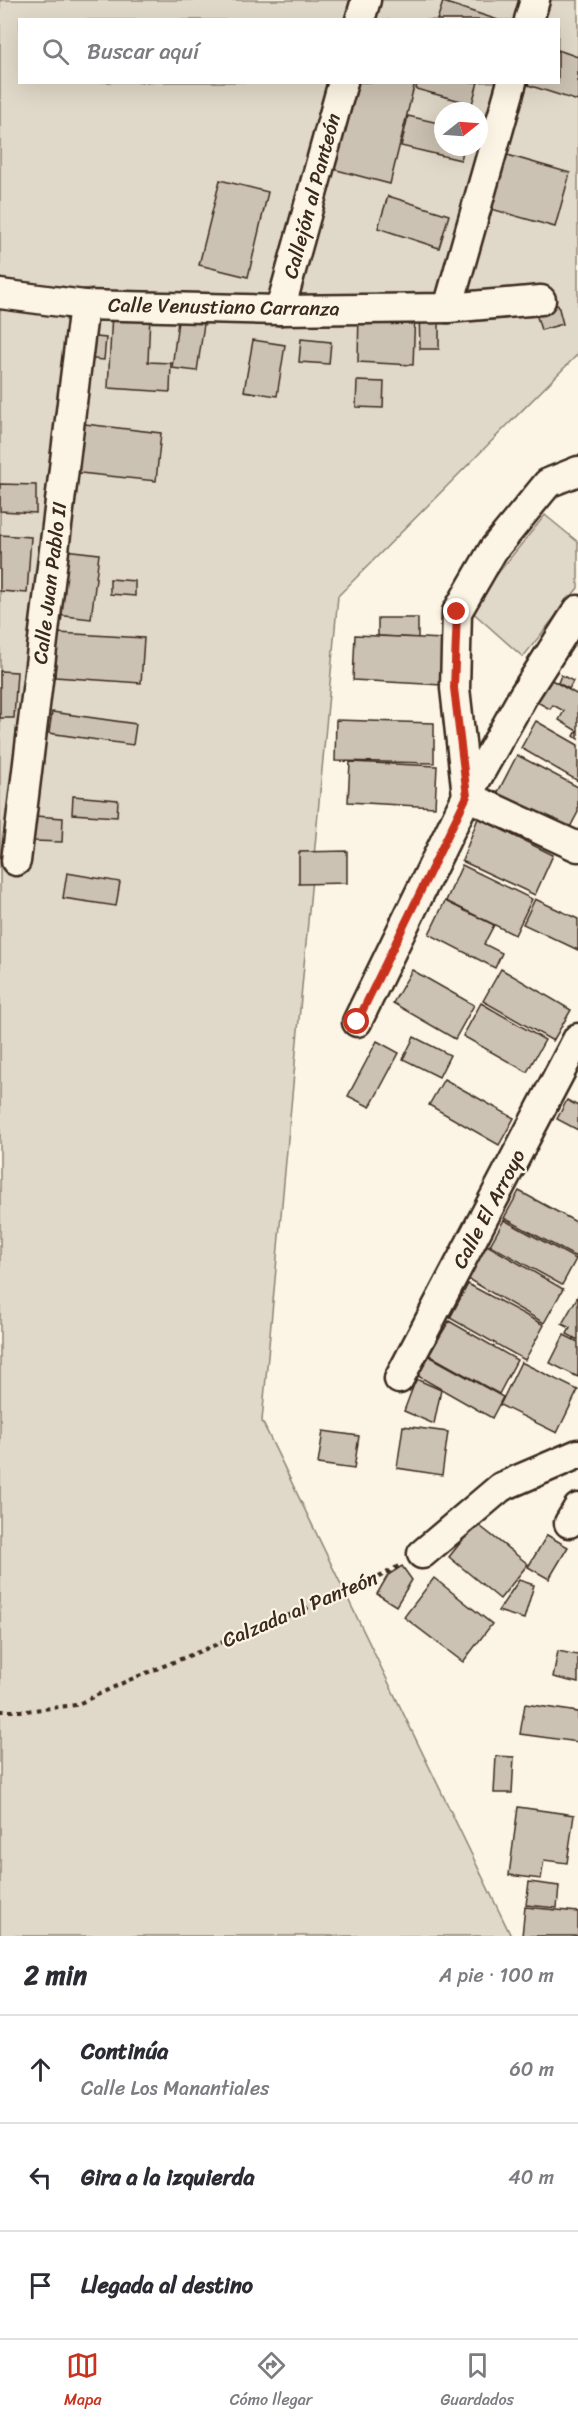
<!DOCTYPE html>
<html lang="es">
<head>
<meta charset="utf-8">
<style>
	:root { --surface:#fff; --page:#f2f2f3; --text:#2b2b33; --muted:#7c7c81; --line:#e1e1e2; --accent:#c8321e }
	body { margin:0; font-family:Sriracha,sans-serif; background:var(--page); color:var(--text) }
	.compass { position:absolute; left:434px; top:102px; width:54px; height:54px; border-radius:50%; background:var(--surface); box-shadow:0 6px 24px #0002; rotate:73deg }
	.stop { position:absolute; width:18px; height:18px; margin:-14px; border:4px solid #c8321e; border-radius:50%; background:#fff }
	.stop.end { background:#c8321e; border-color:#fff; box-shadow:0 2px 6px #0008 }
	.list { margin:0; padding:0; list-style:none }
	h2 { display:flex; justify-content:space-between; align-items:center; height:78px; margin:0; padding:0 24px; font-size:26px }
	h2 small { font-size:20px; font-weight:400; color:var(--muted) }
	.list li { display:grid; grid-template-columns:39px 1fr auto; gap:18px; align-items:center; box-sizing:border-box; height:108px; padding:0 24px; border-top:2px solid var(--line) }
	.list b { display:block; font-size:22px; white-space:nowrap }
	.list p { margin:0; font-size:20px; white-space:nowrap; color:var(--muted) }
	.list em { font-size:20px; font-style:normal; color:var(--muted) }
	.icon { flex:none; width:33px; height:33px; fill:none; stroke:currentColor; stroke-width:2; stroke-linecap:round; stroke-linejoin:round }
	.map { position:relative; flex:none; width:578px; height:1936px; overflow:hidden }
	.search { position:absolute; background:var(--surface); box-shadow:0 6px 24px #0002; left:18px; right:18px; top:18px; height:66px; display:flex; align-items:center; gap:15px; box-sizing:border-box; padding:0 21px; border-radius:0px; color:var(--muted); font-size:22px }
	.sheet { height:402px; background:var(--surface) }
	nav { display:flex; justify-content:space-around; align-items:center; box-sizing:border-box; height:84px; border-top:2px solid var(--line); background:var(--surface); font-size:16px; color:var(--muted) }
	nav a { display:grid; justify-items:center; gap:3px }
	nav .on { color:var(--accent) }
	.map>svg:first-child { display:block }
	.green { fill:#e0d8c8; stroke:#8e8173; stroke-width:1.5; fill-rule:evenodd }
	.building { fill:#ccc2b3; stroke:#3b2a1e; stroke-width:1.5 }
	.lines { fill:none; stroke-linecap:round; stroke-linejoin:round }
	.minor-casing { stroke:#3b2a1e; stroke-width:33 }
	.path { stroke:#3b2a1e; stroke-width:4; stroke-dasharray:4.5 4.5; stroke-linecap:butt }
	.minor { stroke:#fcf5e5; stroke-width:28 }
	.route { stroke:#c8321e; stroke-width:8 }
	.labels { text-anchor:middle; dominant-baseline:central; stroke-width:4.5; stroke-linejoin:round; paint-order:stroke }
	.street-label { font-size:20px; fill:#3b2a1e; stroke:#fcf5e5 }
</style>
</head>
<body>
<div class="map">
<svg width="578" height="1936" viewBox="0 0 578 1936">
	<rect width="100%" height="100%" fill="#fcf5e5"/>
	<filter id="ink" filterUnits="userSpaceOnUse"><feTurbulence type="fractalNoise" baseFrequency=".0167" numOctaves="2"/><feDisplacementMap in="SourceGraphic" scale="12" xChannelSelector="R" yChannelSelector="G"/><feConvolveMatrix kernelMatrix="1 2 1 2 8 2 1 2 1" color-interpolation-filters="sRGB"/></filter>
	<g filter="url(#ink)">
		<g class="green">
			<path d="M0,0h578v354l-240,242 -76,825 249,515h-511zM20,20h538v62h-538zM443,111h36v36h-36z"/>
			<polygon points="545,515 578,542 578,588 523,657 469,609"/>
		</g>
		<g class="building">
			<polygon points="443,2 498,20 437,20"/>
			<polygon points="558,50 578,57 578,101 528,85 529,82 558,82"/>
			<polygon points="352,82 415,82 390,184 329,168"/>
			<polygon points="417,82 478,82 472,104 416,89"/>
			<polygon points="408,116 443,124 443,147 464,147 461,160 401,146"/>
			<polygon points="497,152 570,173 555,227 481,206"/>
			<polygon points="220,180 268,192 248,277 199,265"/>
			<polygon points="388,196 449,215 439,248 378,228"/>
			<polygon points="558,305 563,324 541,330 534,307"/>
			<polygon points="359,310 415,312 413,365 358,362"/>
			<polygon points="419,311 439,311 439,349 420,349"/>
			<polygon points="112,312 150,315 148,362 171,363 170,392 108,388"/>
			<polygon points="179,313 205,317 197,371 172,368"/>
			<polygon points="86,336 106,338 104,360 84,358"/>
			<polygon points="301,339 331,342 329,364 299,362"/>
			<polygon points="253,340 285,345 277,396 244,391"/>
			<polygon points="357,381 384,382 383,408 356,407"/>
			<polygon points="76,423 161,433 156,481 71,472"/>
			<polygon points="0,484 36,485 36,513 0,511"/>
			<polygon points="0,535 31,537 27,593 0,591"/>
			<polygon points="64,550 99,554 91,619 57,615"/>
			<polygon points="110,579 135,581 135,596 110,594"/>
			<polygon points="378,618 418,618 418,638 378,636"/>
			<polygon points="58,633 144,638 141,683 55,677"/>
			<polygon points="355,635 444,639 442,685 353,680"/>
			<polygon points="0,671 17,672 14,718 0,718"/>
			<polygon points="561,675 573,681 569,689 558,683"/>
			<polygon points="550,679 578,695 578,739 574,736 577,731 559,720 564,711 553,705 550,709 537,702"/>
			<polygon points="52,712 136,724 133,745 49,733"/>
			<polygon points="336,720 434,723 434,763 335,761"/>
			<polygon points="536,721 578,745 578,781 521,748"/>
			<polygon points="517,755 578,787 578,812 568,831 497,794"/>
			<polygon points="350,762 437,766 435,807 348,802"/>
			<polygon points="73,796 118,800 117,817 72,814"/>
			<polygon points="35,816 63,818 62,842 34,841"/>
			<polygon points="478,818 553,855 535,895 462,861"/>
			<polygon points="347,851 347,883 299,884 299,852"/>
			<polygon points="462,865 532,899 515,935 446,901"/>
			<polygon points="67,873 120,882 116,906 63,898"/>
			<polygon points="535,899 578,919 578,950 523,924"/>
			<polygon points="445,901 494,925 484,944 502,953 495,968 429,934"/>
			<polygon points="501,969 571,1010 553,1041 483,1001"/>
			<polygon points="412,970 474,1005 455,1039 393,1003"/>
			<polygon points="481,1003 545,1040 527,1072 463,1036"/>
			<polygon points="414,1037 450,1055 439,1077 403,1059"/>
			<polygon points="377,1041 399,1053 370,1107 348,1096"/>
			<polygon points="444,1079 514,1118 499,1145 429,1105"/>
			<polygon points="567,1100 578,1106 578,1130 557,1119"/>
			<polygon points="519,1191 578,1223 578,1253 576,1257 504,1218"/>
			<polygon points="504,1220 576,1259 562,1285 490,1245"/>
			<polygon points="487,1245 563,1289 544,1323 468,1279"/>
			<polygon points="468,1284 544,1325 525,1360 450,1318"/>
			<polygon points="578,1296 578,1340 567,1334 570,1328 562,1324"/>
			<polygon points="449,1321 517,1360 499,1394 429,1355"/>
			<polygon points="564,1335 578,1342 578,1377 550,1363"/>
			<polygon points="429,1356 503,1397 492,1418 418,1376"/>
			<polygon points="521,1362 578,1390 557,1433 500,1405"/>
			<polygon points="416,1379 441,1390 434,1424 404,1411"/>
			<polygon points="403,1426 448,1432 442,1475 397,1468"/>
			<polygon points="323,1431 359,1436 354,1469 318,1464"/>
			<polygon points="476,1523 528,1564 500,1599 449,1557"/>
			<polygon points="547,1535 568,1547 549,1579 528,1567"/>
			<polygon points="402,1566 412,1580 396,1606 377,1594 388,1575"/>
			<polygon points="434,1578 492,1624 463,1662 404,1617"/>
			<polygon points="519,1580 534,1585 524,1619 498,1611"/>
			<polygon points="558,1651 578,1655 578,1683 553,1677"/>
			<polygon points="525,1704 578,1712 578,1742 520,1734"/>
			<polygon points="496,1756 514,1757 512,1793 494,1793"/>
			<polygon points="518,1807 574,1815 567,1863 544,1860 541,1879 509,1875"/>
			<polygon points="529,1882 559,1886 557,1908 526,1905"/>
			<polygon points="525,1907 578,1912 578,1936 522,1936"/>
		</g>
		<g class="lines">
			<g class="minor-casing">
				<g id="minor">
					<polyline points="360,20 366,0"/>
					<polyline points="529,20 535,0"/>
					<polyline points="0,294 84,305 280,310 448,308 541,300"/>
					<polyline points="448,308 512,82"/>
					<polyline points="280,310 343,82"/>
					<polyline points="578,471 548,483 493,550 457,612 455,688 467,796 578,847"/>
					<polyline points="16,861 84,305"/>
					<polyline points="357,1022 467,796 523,696 578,610"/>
					<polyline points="399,1379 578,1038"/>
					<polyline points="569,1523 578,1508"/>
					<polyline points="422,1554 501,1487 578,1454"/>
				</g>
			</g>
			<polyline class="path" points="0,1711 26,1711 76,1705 129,1680 366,1584 399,1566"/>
			<use href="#minor" class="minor"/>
		</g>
	</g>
	<g class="lines" filter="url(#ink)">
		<polyline class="route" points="357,1022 467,796 454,688 457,612"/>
	</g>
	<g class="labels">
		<g class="street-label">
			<text transform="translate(312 196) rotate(-75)">Callejón al Panteón</text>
			<text transform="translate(224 307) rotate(1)">Calle Venustiano Carranza</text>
			<text transform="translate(50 583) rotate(-83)">Calle Juan Pablo II</text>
			<text transform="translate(489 1209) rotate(-62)">Calle El Arroyo</text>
			<text transform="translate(300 1609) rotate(-23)">Calzada al Panteón</text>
		</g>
	</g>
</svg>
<svg class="compass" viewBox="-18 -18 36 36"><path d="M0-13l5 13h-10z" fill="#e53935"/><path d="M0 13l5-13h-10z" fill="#7c7c81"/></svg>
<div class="stop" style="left:357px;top:1022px"></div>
<div class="stop end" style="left:457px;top:612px"></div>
<div class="search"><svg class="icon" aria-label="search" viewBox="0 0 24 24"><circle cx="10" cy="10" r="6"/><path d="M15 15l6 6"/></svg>Buscar aquí</div>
</div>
<section class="sheet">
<h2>2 min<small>A pie · 100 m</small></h2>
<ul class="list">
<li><svg class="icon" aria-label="ahead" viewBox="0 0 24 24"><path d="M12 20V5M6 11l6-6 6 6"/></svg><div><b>Continúa</b><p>Calle Los Manantiales</p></div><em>60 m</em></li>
<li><svg class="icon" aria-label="left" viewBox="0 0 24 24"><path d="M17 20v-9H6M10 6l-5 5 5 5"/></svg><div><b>Gira a la izquierda</b></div><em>40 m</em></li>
<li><svg class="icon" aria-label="arrive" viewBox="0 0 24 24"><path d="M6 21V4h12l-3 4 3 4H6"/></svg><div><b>Llegada al destino</b></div></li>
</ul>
</section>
<nav>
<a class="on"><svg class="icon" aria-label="map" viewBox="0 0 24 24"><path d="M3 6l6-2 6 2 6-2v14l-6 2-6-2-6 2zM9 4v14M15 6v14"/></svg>Mapa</a>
<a><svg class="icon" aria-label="directions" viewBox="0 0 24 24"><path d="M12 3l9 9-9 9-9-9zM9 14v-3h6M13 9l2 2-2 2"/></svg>Cómo llegar</a>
<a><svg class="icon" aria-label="saved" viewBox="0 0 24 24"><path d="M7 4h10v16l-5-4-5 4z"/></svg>Guardados</a>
</nav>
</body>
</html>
